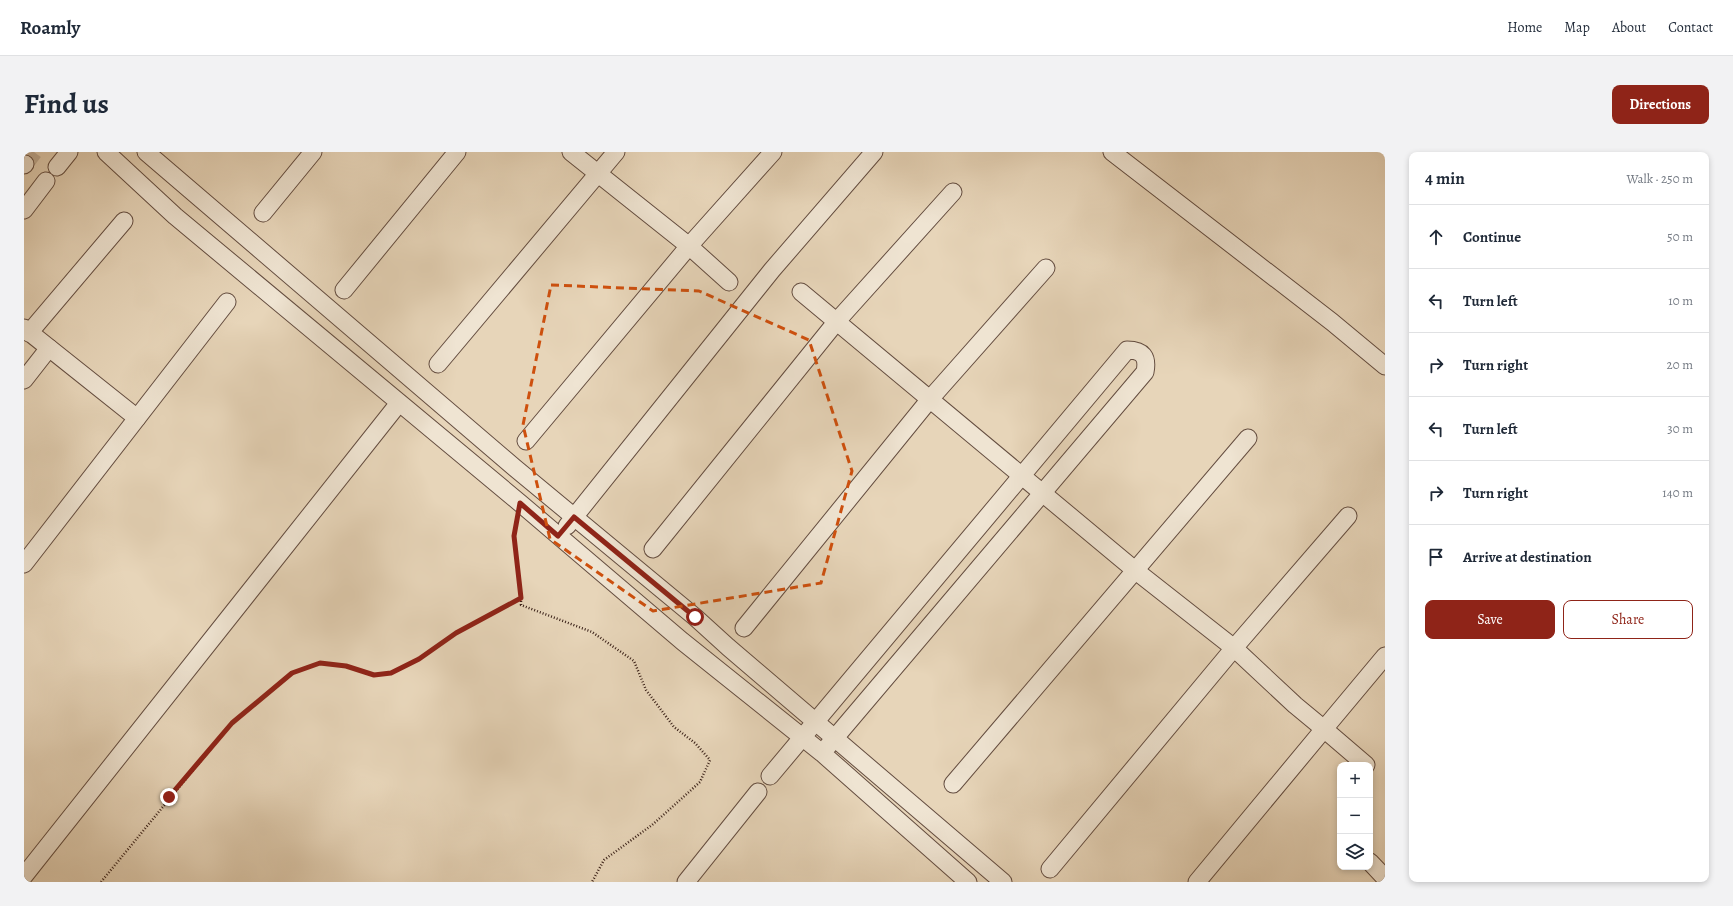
<!DOCTYPE html>
<html lang="en">
<head>
<meta charset="utf-8">
<style>
	:root { --surface:#fff; --page:#f2f2f3; --text:#1f2937; --muted:#747a83; --line:#e0e1e3; --accent:#8f2418 }
	body { margin:0; font-family:Alegreya,serif; background:var(--page); color:var(--text) }
	.controls { position:absolute; right:12px; bottom:12px; display:grid; overflow:hidden; border-radius:8px; box-shadow:0 2px 6px #0003 }
	.controls button { width:36px; height:36px; display:grid; place-items:center; padding:0; border:0; border-bottom:1px solid var(--line); background:var(--surface); color:var(--text); font:20px sans-serif }
	.stop { position:absolute; width:12px; height:12px; margin:-9px; border:3px solid #8f2418; border-radius:50%; background:#fff }
	.stop.end { background:#8f2418; border-color:#fff; box-shadow:0 1px 4px #0008 }
	.list { margin:0; padding:0; list-style:none }
	h2 { display:flex; justify-content:space-between; align-items:center; height:52px; margin:0; padding:0 16px; font-size:17px }
	h2 small { font-size:13px; font-weight:400; color:var(--muted) }
	.list li { display:grid; grid-template-columns:26px 1fr auto; gap:12px; align-items:center; box-sizing:border-box; height:64px; padding:0 16px; border-top:1px solid var(--line) }
	.list b { display:block; font-size:15px; white-space:nowrap }
	.list em { font-size:13px; font-style:normal; color:var(--muted) }
	.actions { display:flex; gap:8px; padding:12px 16px }
	.actions a { flex:1; padding:9px 0; border:1px solid var(--accent); border-radius:8px; text-align:center; font-size:14px; color:var(--accent) }
	.actions .main { background:var(--accent); color:#fff }
	.icon { flex:none; width:22px; height:22px; fill:none; stroke:currentColor; stroke-width:2; stroke-linecap:round; stroke-linejoin:round }
	.map { position:relative; flex:none; width:1361px; height:730px; overflow:hidden; border-radius:8px }
	header { display:flex; align-items:center; gap:24px; box-sizing:border-box; height:56px; padding:0 20px; background:var(--surface); border-bottom:1px solid var(--line) }
	header strong { font-size:19px }
	nav { display:flex; gap:22px; margin-inline-start:auto; font-size:14px }
	.intro { display:flex; align-items:center; justify-content:space-between; box-sizing:border-box; height:96px; padding:0 24px }
	h1 { margin:0; font-size:28px }
	.button { padding:10px 18px; border-radius:8px; background:var(--accent); color:#fff; font-size:14px; font-weight:700 }
	main { display:flex; gap:24px; padding:0 24px }
	aside { flex:1; background:var(--surface); border-radius:8px; box-shadow:0 2px 6px #0003 }
	.map>svg:first-child { display:block }
	.lines { fill:none; stroke-linecap:round; stroke-linejoin:round }
	.street-tunnel { stroke:#c4b199; stroke-width:17; stroke-dasharray:17 8; stroke-linecap:butt }
	.street-casing { stroke:#644d40; stroke-width:19 }
	.path { stroke:#392018; stroke-width:2.5; stroke-dasharray:1 2; stroke-linecap:butt }
	.street { stroke:#efe4d2; stroke-width:17 }
	.route { stroke:#8f2418; stroke-width:5 }
	.marked { fill:none; stroke:#ce500e; stroke-width:3; stroke-dasharray:8 5; stroke-linejoin:round }
</style>
</head>
<body>
<header>
<strong>Roamly</strong>
<nav><a>Home</a><a>Map</a><a>About</a><a>Contact</a></nav>
</header>
<div class="intro"><h1>Find us</h1><a class="button">Directions</a></div>
<main>
<div class="map">
<svg width="1361" height="730" viewBox="0 0 1361 730">
	<rect width="100%" height="100%" fill="#e7d5b9"/>
	<filter id="stains"><feTurbulence type="fractalNoise" baseFrequency=".005" numOctaves="4"/><feColorMatrix values="0 0 0 0 .2 0 0 0 0 .09 0 0 0 0 .02 0 0 0 .5 -.17"/></filter>
	<radialGradient id="worn" r=".72"><stop offset=".6" stop-color="#630" stop-opacity="0"/><stop offset="1" stop-color="#630" stop-opacity=".3"/></radialGradient>
	<g class="lines">
		<polyline class="street-tunnel" points="1,12 10,0"/>
		<g class="street-casing">
			<g id="street">
				<polyline points="82,0 151,64 496,351 658,489 798,601 944,730"/>
				<polyline points="122,0 491,316 671,465 704,495 979,730"/>
				<polyline points="1088,0 1308,170 1361,214"/>
				<polyline points="0,13 1,12"/>
				<polyline points="33,15 45,0"/>
				<polyline points="0,58 22,29"/>
				<polyline points="239,61 289,0"/>
				<polyline points="705,130 665,94 749,0"/>
				<polyline points="320,138 433,0"/>
				<polyline points="777,140 1112,419 1210,496 1271,553 1300,577 1173,730"/>
				<polyline points="0,176 113,266"/>
				<polyline points="5,181 100,69"/>
				<polyline points="414,212 592,0"/>
				<polyline points="0,228 25,196"/>
				<polyline points="502,289 665,94 547,0"/>
				<polyline points="543,374 748,118 850,0"/>
				<polyline points="629,397 813,169 929,40"/>
				<polyline points="0,412 203,150"/>
				<polyline points="720,476 906,247 1022,116"/>
				<polyline points="1342,613 1300,577 1361,504"/>
				<path d="M746,624l357,-426c16,0 21,7 18,22l-317,374"/>
				<polyline points="929,632 1224,286"/>
				<polyline points="1346,710 1361,726"/>
				<polyline points="1026,717 1210,496 1324,364"/>
				<polyline points="0,724 375,251"/>
				<polyline points="662,730 734,640"/>
			</g>
		</g>
		<g class="path">
			<polyline points="492,373 490,384 497,446"/>
			<polyline points="77,730 208,571 268,521 296,511 322,514 350,523 367,521 395,507 432,481 497,446 497,453 568,480 610,509 622,538 650,575 671,591 686,608 676,630 628,673 580,708 568,730"/>
		</g>
		<use href="#street" class="street"/>
	</g>
	<g class="lines">
		<polyline class="route" points="145,645 208,571 268,521 296,511 322,514 350,523 367,521 395,507 432,481 497,446 490,384 496,351 534,384 550,365 671,465"/>
	</g>
	<path class="marked" d="M527,133l148,6 110,49 43,131 -31,112 -168,28 -103,-72 -27,-114z"/>
	<rect width="100%" height="100%" filter="url(#stains)"/>
	<rect width="100%" height="100%" fill="url(#worn)"/>
</svg>
<div class="controls">
<button>+</button>
<button>−</button>
<button><svg class="icon" aria-label="layers" viewBox="0 0 24 24"><path d="M12 4l9 5-9 5-9-5zM3 14l9 5 9-5"/></svg></button>
</div>
<div class="stop" style="left:671px;top:465px"></div>
<div class="stop end" style="left:145px;top:645px"></div>
</div>
<aside>
<h2>4 min<small>Walk · 250 m</small></h2>
<ul class="list">
<li><svg class="icon" aria-label="ahead" viewBox="0 0 24 24"><path d="M12 20V5M6 11l6-6 6 6"/></svg><div><b>Continue</b></div><em>50 m</em></li>
<li><svg class="icon" aria-label="left" viewBox="0 0 24 24"><path d="M17 20v-9H6M10 6l-5 5 5 5"/></svg><div><b>Turn left</b></div><em>10 m</em></li>
<li><svg class="icon" aria-label="right" viewBox="0 0 24 24"><path d="M7 20v-9h11M14 6l5 5-5 5"/></svg><div><b>Turn right</b></div><em>20 m</em></li>
<li><svg class="icon" aria-label="left" viewBox="0 0 24 24"><path d="M17 20v-9H6M10 6l-5 5 5 5"/></svg><div><b>Turn left</b></div><em>30 m</em></li>
<li><svg class="icon" aria-label="right" viewBox="0 0 24 24"><path d="M7 20v-9h11M14 6l5 5-5 5"/></svg><div><b>Turn right</b></div><em>140 m</em></li>
<li><svg class="icon" aria-label="arrive" viewBox="0 0 24 24"><path d="M6 21V4h12l-3 4 3 4H6"/></svg><div><b>Arrive at destination</b></div></li>
</ul>
<div class="actions"><a class="main">Save</a><a>Share</a></div>
</aside>
</main>
</body>
</html>
